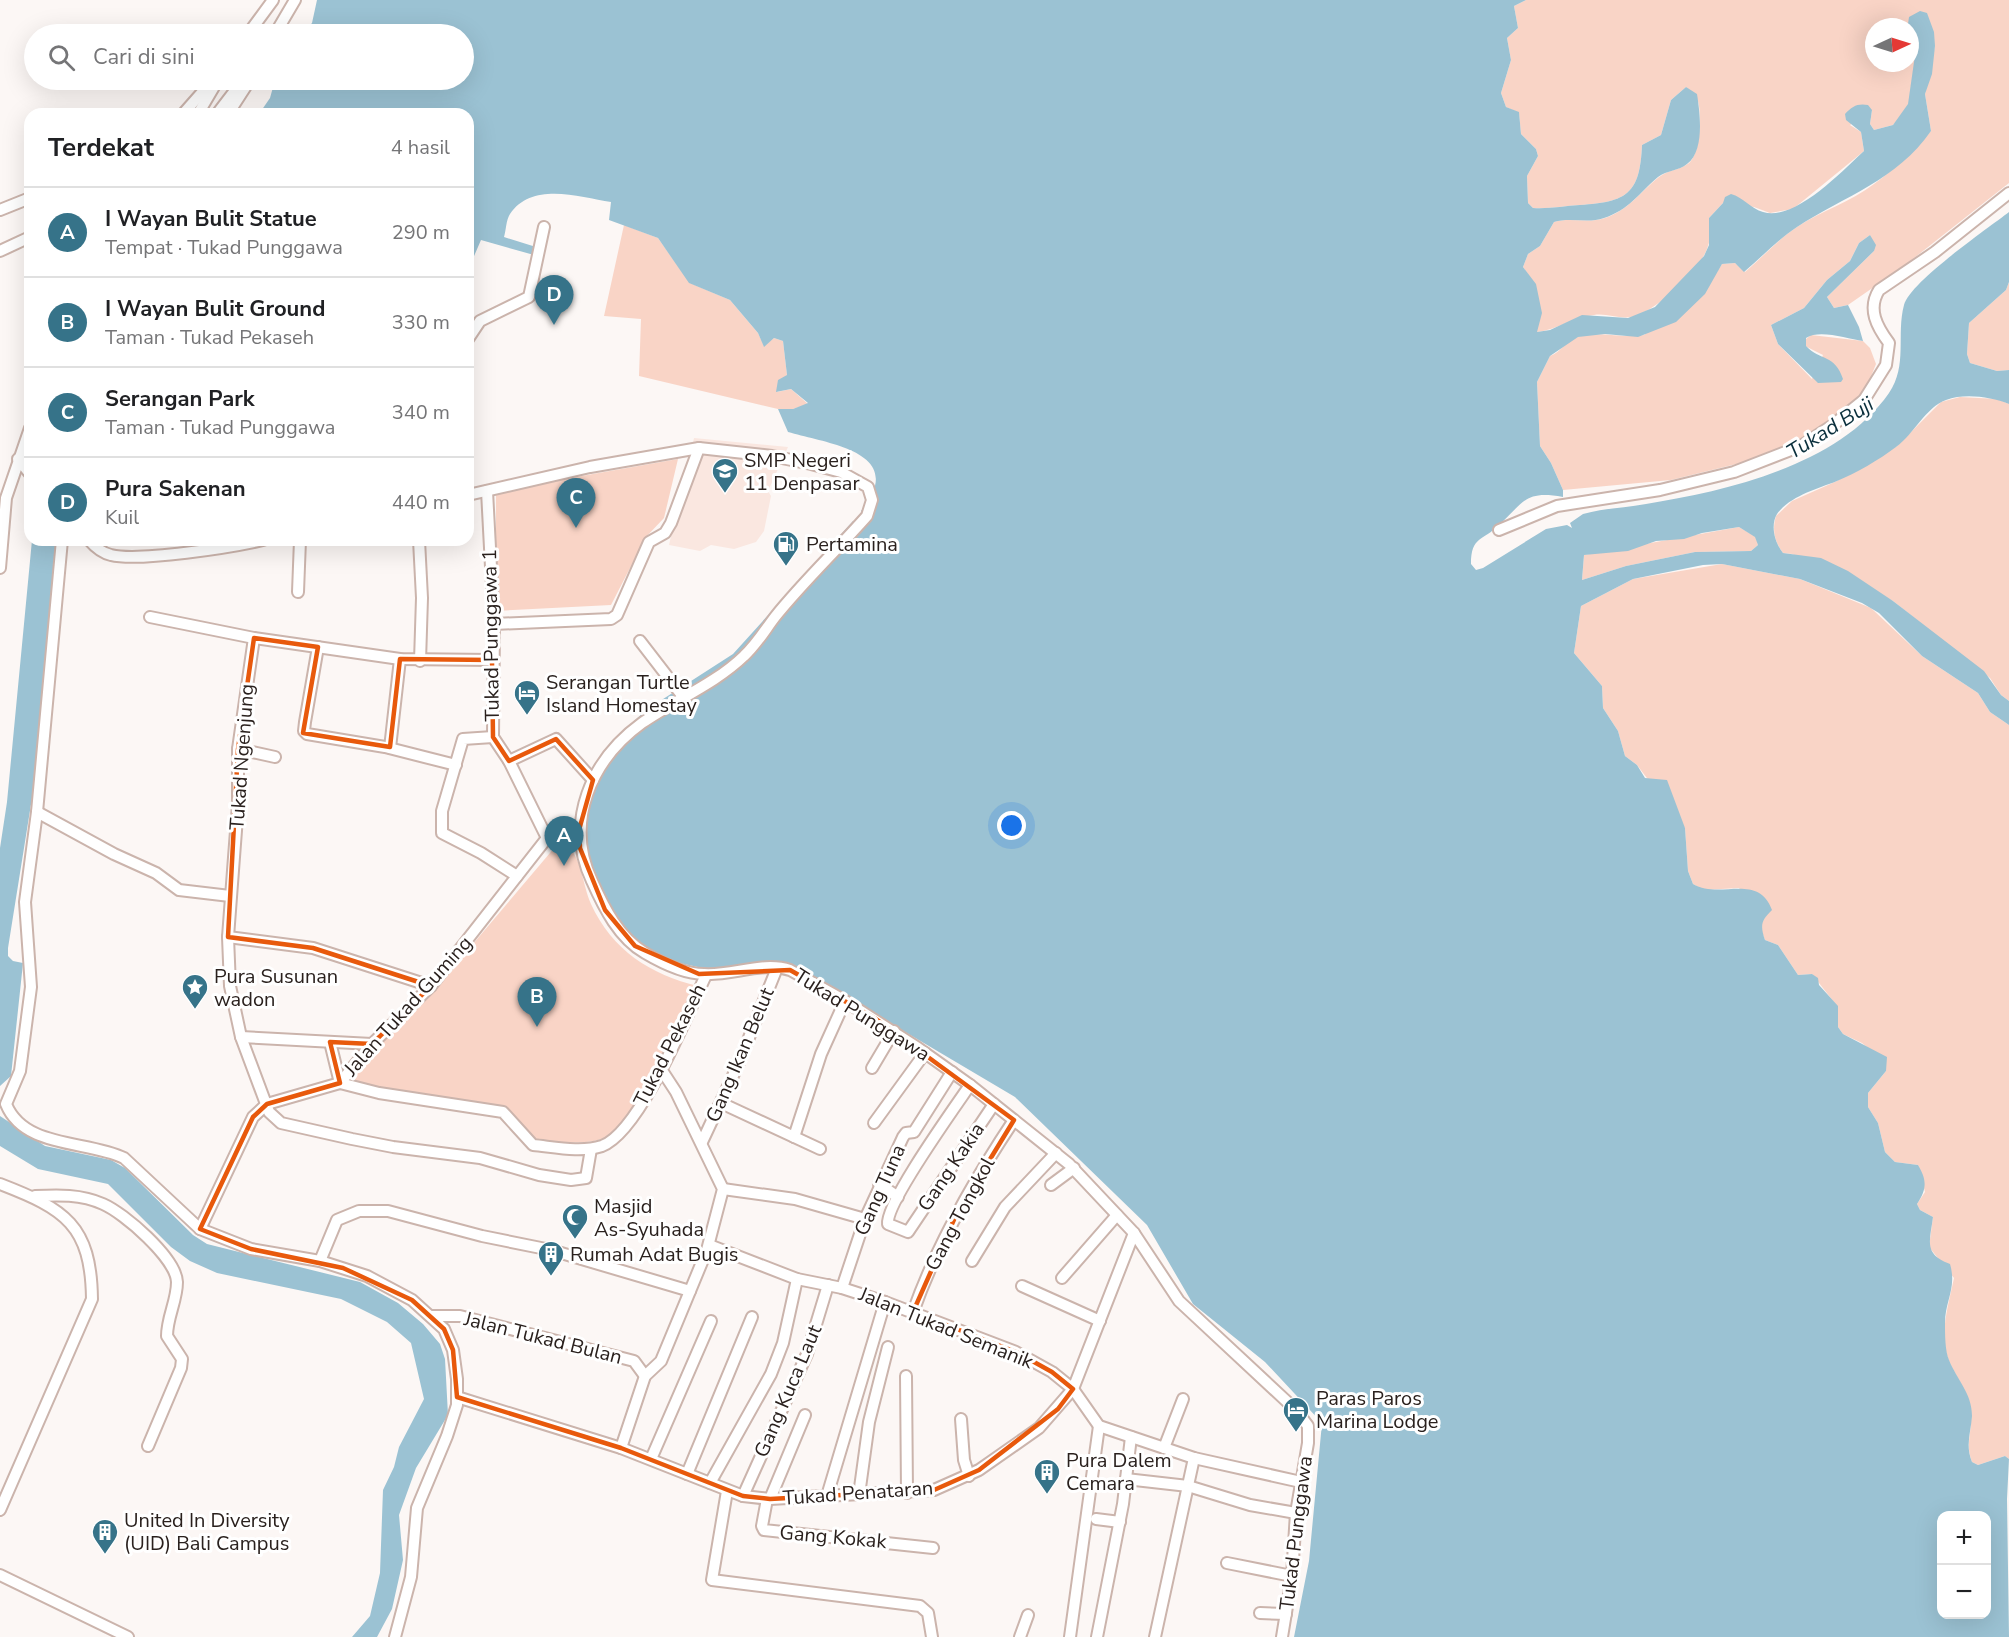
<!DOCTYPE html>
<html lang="id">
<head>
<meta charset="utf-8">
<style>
	:root { --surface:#fff; --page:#f6f6f6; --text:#202124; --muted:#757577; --line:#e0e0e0; --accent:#367389 }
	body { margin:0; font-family:"Nunito Sans",sans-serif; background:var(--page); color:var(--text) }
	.controls { position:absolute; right:18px; bottom:18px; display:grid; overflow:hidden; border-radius:12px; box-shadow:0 6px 24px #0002 }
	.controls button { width:54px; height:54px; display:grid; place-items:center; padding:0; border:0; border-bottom:2px solid var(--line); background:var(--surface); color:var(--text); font:30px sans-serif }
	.compass { position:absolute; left:1865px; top:18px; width:54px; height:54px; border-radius:50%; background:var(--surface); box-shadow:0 6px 24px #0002; rotate:86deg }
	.you { position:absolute; left:1012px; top:826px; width:21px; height:21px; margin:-15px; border:4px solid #fff; border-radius:50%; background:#1a73e8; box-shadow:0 0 0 9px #1a73e833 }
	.badge { display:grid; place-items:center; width:39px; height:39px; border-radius:50%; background:var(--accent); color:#fff; font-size:20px; font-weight:700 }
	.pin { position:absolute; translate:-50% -50px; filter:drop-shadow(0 2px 3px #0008) }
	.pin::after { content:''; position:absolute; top:32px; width:21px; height:18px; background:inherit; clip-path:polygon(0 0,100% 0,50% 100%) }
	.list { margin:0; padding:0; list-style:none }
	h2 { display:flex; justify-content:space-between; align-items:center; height:78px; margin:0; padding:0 24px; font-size:26px }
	h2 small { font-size:20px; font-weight:400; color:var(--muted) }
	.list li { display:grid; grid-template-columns:39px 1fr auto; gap:18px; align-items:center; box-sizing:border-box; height:90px; padding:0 24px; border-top:2px solid var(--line) }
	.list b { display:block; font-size:22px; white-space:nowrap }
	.list p { margin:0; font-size:20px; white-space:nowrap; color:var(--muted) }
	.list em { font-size:20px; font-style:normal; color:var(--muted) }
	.icon { flex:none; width:33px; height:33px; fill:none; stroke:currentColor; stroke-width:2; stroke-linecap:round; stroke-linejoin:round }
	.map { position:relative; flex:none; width:2009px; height:1637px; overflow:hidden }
	.search { position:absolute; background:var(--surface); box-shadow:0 6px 24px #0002; left:24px; top:24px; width:450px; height:66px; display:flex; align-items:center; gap:15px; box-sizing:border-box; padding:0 21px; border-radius:33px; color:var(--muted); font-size:22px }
	.panel { position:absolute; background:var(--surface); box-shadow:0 6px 24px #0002; left:24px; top:108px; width:450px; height:438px; border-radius:18px }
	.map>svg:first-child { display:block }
	.built { fill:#fae7e0 }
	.green { fill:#f9d4c6 }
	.water { fill:#9bc2d3; fill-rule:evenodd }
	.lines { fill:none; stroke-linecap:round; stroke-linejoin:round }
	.minor-casing { stroke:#cbb4ac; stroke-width:14 }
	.minor { stroke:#fff; stroke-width:10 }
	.marked { fill:none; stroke:#e8590c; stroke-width:4.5; stroke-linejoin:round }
	.labels { text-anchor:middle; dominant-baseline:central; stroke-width:6; stroke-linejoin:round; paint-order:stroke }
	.poi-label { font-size:20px; fill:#2a211e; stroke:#fff; text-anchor:start }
	.street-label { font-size:20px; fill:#2a211e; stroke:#fff }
	.water-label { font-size:21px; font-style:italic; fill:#0a2f3c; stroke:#fff }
</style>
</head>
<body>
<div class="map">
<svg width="2009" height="1637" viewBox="0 0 2009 1637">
	<rect width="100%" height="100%" fill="#fcf7f5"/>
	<polygon class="built" points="694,438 788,447 768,491 771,496 764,531 756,542 734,549 711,545 700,551 669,545"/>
	<g class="green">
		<path d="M1526,0h483v183l-105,83 -56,39 -14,3 -7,-11 47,-46 -4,-16 -11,8 -9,18 -23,19 -23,28 -33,17 7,19 34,35 11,-24 -18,-9 1,-7 5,-4 52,6 7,7 6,16 -10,25 -35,34 -62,33 -98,24 -108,10 -12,-27 -11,-17 -3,-64 13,-26c11,-4 16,-15 27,-19 22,-7 45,2 67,-2l71,-60 7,-11 13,-1 10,9c18,-15 32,-32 52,-45 24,-16 54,-25 77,-43 22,-16 39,-33 57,-53l-6,-37 10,-48 -27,-22 2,3h-36v36h36v-35c9,14 4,68 -4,83 -4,5 -9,10 -13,14l-19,5 -4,-6 2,-14 -22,15 11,7 3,19 -71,58 -23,4 -16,-6 -31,-4 -14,15c0,9 2,20 -1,28 -6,23 -53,67 -77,71 -12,2 -25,-4 -37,-2 -21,2 -37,15 -57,17l-2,-48 -12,-17 5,-13 12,-8 14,-24c17,-5 34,2 51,-4 24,-8 35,-26 54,-41 9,-7 21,-7 30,-14 11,-9 13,-48 9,-62 -1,-5 -9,-10 -12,-14l-15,13 -10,35 -19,10c-2,49 -15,57 -62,60 -16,1 -31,4 -47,3l-5,-5 -1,-27 11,-20 -2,-7 -15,-15 -2,-21 -13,-6 -5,-14 10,-33 -4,-22 11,-10 -4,-22z"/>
		<polygon points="624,225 658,238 690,283 730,300 758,333 764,346 774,338 783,341 787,375 777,392 791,389 808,404 793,409 778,409 639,376 641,319 604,316"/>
		<polygon points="2009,282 2009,370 1997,371 1970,363 1967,354 1969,323 2006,290"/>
		<path d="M1960,397l38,2 11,5v297l-8,-6 -11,-17 -97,-77 -101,-47 -9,-1c-9,-12 -11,-23 -7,-37l16,-15 45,-20 60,-35 44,-44z"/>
		<polygon points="678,459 664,518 646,537 611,605 496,611 496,491"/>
		<polygon points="1739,527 1756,537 1758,545 1751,551 1695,552 1626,566 1582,580 1584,555"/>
		<path d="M1722,564l78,15 71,29 51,48 56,37 12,19 19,13v734l-4,-3 -27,9 -6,-3c-7,-18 0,-29 -1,-46 0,-22 -14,-36 -22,-55 -11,-25 0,-58 5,-83l-25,-31 4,-30 -13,-7 -3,-6 8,-12 -7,-27 -23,-3 -10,-10 -7,-29 -10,-16v-14l18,-22 -13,-19 -11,-9 -19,-9 -5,-7 -1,-21 -25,-32 -14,1 -20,-30 -13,-5 -5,-13 2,-7 -23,-32 -35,2 -11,-6 -5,-13 -3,-43 -48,-63 -12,-9 -7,-25 -15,-23 -1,-22 -28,-33 7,-47 52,-27z"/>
		<path d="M567,844c16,18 15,39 24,60 21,46 60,71 107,82 -17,33 -61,133 -90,150 -20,11 -52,5 -74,4l-29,-32 -146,-23 -4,-3 -1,-11 5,-7 75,-74 121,-143z"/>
	</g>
	<g class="water">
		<path d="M317,0h1209l-12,6 4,22 -11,10 4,22 -10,33 5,14 13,5 2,22 15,15 2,7 -11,20 1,27 5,5c16,1 31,-2 47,-3 47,-3 60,-11 62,-60l19,-10 10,-35 15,-13 11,7c3,19 8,57 -10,70 -8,7 -20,6 -29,13 -19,16 -29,33 -54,41 -16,6 -33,-1 -50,4l-14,24 -12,8 -5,13 13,17 6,29 -5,19 13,-2 32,-15 46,3 27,-11 49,-51 5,-11v-27l14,-15 2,-6 6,-3c12,3 20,15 32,18 32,10 80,-42 101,-61l-3,-19 -15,-12 -1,-6c7,-8 13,-11 23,-9l4,5 -2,14 4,6 19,-5 15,-21 8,-56 -1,-13 -7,-11 1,-7 11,-6 7,2 7,19 1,14 -3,28 -7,20 6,37c-34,49 -86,65 -134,96 -20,13 -35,30 -53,45l-9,-9 -13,1 -17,30 -29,28 -38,15 -33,-3 -27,3 -28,19 -13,26 3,64 11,17 12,27v7c-38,-7 -39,5 -64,28 -16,16 -28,11 -28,39l5,6 7,-2 63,-39 21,-4 5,3 -2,-5 13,-9c21,-6 42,-6 63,-10 81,-13 193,-39 243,-111 19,-28 7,-58 15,-88 6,-23 83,-76 105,-93v70l-3,8 -37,33 -2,31 3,9 27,8 12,-1v34c-18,-7 -44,-11 -63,-4 -20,7 -32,34 -50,47 -17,13 -40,26 -59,34 -20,8 -47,15 -60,33 -7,12 -2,29 6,39l38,5 27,13 45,30 91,70 17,24 8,6v24l-19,-13 -12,-19 -56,-37 -43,-43 -17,-10 -62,-24 -78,-15 -19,1 -70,14 -52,27 -7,47 28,33 1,22 15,23 7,25 12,9 8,13 22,2 18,48 3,43 5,13c27,16 65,-12 79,26 -11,11 -12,15 -7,30l13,5 20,30 14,-1 6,4 1,7 19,21v21l5,7 44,23 -1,14 -18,22v14l10,16 7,29 10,10 23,3c9,15 9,24 -1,39l3,6 13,7c-3,24 -10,37 17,47 7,24 -5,37 -5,59 0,11 0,28 4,37 8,20 23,33 23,56 -1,16 -7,29 0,46l6,3 27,-9 4,3 -2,40 2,138h-715l15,-76 13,-138 -57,-61 -72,-58 -46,-79 -132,-128 -228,-135 -71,9 -41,-9 -47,-24 -25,-47 -14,-29 -9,-53 13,-37 22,-33 31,-29 87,-56 120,-133 3,3 9,-9 -4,-4c48,-59 -32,-67 -73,-79l-10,-23h15l15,-6 -17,-14 -15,3 2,-12 9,-5 -4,-34 -9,-3 -10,9 -6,-14 -28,-33 -41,-17 -31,-45 -49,-18 2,-18c-31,-5 -79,-21 -101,12 -4,6 -4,17 -6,23l32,10 -2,8 -53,-15 -13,30v-156h-209l11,-16 5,-18h189v-46h-161l9,-11zM1739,527l16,10 3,8 -7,6 -56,1 -69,14 -44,14 2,-25 44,-4 28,-10 28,-2 18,-6zM1942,1516h44v98h-44z"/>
		<path d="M1870,235l6,10 -2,6 -47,46 7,11 14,-3 11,22 4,14c-16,-2 -43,-12 -57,-3v8c14,15 29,8 37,33l-2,3 -23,1 -40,-39 -7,-19 33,-17 23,-28 23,-19 9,-18z"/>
		<polygon points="32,540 60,540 32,798 8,948 8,956 13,961 23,963 11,1076 0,1086 0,848 7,802"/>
		<polygon points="0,1116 45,1146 111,1160 125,1168 193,1235 207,1244 360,1282 398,1303 423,1324 440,1344 445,1359 448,1415 416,1468 399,1515 403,1560 392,1609 377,1637 352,1637 370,1616 380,1573 383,1490 394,1467 399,1447 424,1399 411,1343 387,1322 341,1299 217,1273 190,1261 171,1247 108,1184 38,1169 0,1146"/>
	</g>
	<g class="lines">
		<g class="minor-casing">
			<g id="minor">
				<polyline points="248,34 273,0"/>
				<polyline points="275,34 295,0"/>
				<polyline points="183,114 213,80"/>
				<polyline points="198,114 218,80"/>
				<polyline points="217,114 243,80"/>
				<polyline points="228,114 250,80"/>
				<polyline points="0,210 30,198"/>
				<polyline points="0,251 30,237"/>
				<polyline points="468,339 480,321 529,297 544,227"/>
				<polyline points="18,459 30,474"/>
				<polyline points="487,491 494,624 493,737 509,761 547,838"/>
				<path d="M468,495l122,-28 109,-19 73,8 39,8 30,8 27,15 4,13 -5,16c-30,34 -64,66 -92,101 -10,13 -18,27 -31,39 -29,28 -69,44 -102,67 -51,37 -78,99 -50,158 12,27 27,57 53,72 17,10 39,21 59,21 28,2 59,-13 86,-4l52,29 76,49 52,37 99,79 65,69 45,68 117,109 12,16v17l-12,70 -4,63 -10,61"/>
				<path d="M1499,530l58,-24 103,-16 74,-18 67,-26 32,-21 31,-25 22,-35 3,-22c-12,-16 -22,-34 -10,-53l56,-38 74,-59"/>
				<path d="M62,540l-25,272 -12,90 6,85 -11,84 -14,33c18,45 82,36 118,54l76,71 51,20 69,12 47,15 45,24 32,29 9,21 4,29v26l-10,31 -30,72 -6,69 -16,60"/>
				<path d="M89,540c6,7 13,13 22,15 28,7 122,-8 152,-15"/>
				<polyline points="419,540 422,598 420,661"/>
				<polyline points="0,568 6,498 30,428"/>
				<polyline points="298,592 300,540"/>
				<polyline points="150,617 254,638 400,659 492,660"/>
				<polyline points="494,624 611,619 617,615 649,542 665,533 671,523 699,448"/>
				<polyline points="254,638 238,749 238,804 228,937 230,986 241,1037 269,1112 281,1123 352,1139 393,1147 480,1158 539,1175 571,1180 586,1178 591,1149"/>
				<polyline points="640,641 684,698"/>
				<polyline points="318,647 305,722 304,731 307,734 385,747 456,765"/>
				<polyline points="493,737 463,739 442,811 442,833 481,853 517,876"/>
				<polyline points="390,748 400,659"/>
				<polyline points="238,749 275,757"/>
				<polyline points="509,761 556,739 593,780"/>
				<polyline points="37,812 114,854 156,873 179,890 230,896"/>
				<polyline points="228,937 313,948 431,986"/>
				<polyline points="241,1037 372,1044"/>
				<path d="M330,1042l10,41 39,10 124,19 30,33c21,2 48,8 69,1 38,-14 86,-133 104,-171"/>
				<polyline points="872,1068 894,1031"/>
				<path d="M970,1085c-15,22 -85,119 -82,139l20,8 86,-128"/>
				<polyline points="721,1103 820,1149"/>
				<polyline points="874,1123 925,1053"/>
				<polyline points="794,1137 821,1054 845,1001"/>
				<polyline points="702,1142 738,1065 777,968"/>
				<path d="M0,1184c65,25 91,41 92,115l-92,211"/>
				<polyline points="879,1184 898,1197"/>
				<polyline points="1051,1185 1074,1168"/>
				<polyline points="723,1189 795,1199 865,1219"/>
				<path d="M35,1196c23,-1 46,-2 68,8 21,9 73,54 74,78 0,19 -10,35 -10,54l15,23 -1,9 -33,78"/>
				<polyline points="200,1229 253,1117 267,1104 340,1083 372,1044 431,986 547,838 579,830"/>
				<polyline points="709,1245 797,1279 842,1288 885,1302 1016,1352 1052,1372 1073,1389 1099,1426 1194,1458 1301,1482"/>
				<polyline points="320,1261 337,1220 359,1211 388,1211 482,1236 551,1250 690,1291"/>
				<polyline points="972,1261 1005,1207 1056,1153"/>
				<polyline points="1062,1278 1117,1215"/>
				<polyline points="1022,1286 1100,1321"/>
				<polyline points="842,1288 865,1219 903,1137 906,1133 914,1132 952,1072"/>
				<path d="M913,1312c24,-68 61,-132 101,-192"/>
				<polyline points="432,1316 460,1316 634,1361 645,1376"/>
				<polyline points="906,1376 907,1493"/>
				<polyline points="457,1397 621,1448 743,1496 770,1499 934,1490 979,1470 1039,1428 1073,1389 1134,1233"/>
				<polyline points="961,1419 964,1460 969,1476"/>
				<polyline points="621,1448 645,1376 661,1361 707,1250 723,1189 676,1092 661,1069"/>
				<polyline points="1164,1448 1183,1399"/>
				<polyline points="651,1459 711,1321"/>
				<polyline points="687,1474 752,1317"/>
				<polyline points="1126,1479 1188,1486 1250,1505 1296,1513"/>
				<polyline points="710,1483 771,1374 783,1343 797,1279"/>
				<polyline points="727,1491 712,1580 920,1606 928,1613 932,1637"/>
				<polyline points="859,1495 869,1422 888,1347"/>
				<polyline points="743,1496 807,1354 828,1285"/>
				<polyline points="827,1496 885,1302"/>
				<polyline points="767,1499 762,1526 764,1530 933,1548"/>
				<polyline points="770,1499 805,1415"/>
				<polyline points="1096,1519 1120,1522"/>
				<polyline points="1227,1563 1292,1576"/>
				<polyline points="0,1575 128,1637"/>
				<polyline points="1260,1613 1286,1614"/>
				<polyline points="1020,1637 1028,1615"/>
				<polyline points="1070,1637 1099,1426"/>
				<polyline points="1097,1637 1123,1504 1131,1437"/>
				<polyline points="1155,1637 1194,1458"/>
			</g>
		</g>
		<use href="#minor" class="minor"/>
	</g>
	<path class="marked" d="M254,638l64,9 -15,86 87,14 10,-88 92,1 1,77 16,24 47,-22 37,41 -14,50 1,18 25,62 30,36 64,28 91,-4 86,49 138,101 -58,95 -43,97 103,40 36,20 21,17 -15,20 -79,61 -45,20 -164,9 -27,-3 -122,-48 -164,-51 -4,-47 -9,-21 -32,-29 -69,-32 -92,-19 -51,-20 53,-112 14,-13 73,-21 -10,-41 42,2 59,-58 -118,-38 -85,-11 10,-188z"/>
	<defs>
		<g id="school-pin" transform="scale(1.35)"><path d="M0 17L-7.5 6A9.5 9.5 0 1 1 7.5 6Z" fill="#367389" stroke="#fff"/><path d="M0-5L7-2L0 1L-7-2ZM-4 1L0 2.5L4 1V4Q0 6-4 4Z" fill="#fff"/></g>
		<g id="fuel-pin" transform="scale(1.35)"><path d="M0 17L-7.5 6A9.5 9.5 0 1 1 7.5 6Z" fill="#367389" stroke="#fff"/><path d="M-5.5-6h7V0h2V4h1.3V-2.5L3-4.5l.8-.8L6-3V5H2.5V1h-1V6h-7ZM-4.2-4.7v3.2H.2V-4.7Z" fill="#fff"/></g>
		<g id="hotel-pin" transform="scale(1.35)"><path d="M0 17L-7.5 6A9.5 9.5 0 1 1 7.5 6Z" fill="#367389" stroke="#fff"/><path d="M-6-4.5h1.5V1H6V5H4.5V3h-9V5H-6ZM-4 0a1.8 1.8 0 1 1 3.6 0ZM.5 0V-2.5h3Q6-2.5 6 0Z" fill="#fff"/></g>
		<g id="sight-pin" transform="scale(1.35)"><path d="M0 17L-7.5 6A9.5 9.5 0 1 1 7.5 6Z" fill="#367389" stroke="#fff"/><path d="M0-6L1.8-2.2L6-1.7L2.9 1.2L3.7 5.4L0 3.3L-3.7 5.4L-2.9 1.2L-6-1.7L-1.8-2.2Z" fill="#fff"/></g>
		<g id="mosque-pin" transform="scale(1.35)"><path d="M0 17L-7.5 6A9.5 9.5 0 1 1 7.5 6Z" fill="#367389" stroke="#fff"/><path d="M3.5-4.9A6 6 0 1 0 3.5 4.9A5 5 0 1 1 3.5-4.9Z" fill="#fff"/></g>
		<g id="building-pin" transform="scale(1.35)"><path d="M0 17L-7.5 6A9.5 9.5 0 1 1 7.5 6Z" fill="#367389" stroke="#fff"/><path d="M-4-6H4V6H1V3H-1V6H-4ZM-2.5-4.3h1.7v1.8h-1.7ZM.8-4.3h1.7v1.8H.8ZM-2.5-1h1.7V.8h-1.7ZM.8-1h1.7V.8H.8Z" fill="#fff"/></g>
	</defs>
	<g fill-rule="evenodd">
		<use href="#school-pin" x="725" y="471"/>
		<use href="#fuel-pin" x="786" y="544"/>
		<use href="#hotel-pin" x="527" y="693"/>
		<use href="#sight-pin" x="195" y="987"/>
		<use href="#mosque-pin" x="575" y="1217"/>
		<use href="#building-pin" x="551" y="1254"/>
		<use href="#hotel-pin" x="1296" y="1410"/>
		<use href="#building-pin" x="1047" y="1472"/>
		<use href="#building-pin" x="105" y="1532"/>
	</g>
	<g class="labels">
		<g class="poi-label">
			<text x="744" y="460">SMP Negeri<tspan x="744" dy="23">11 Denpasar</tspan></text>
			<text x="806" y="544">Pertamina</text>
			<text x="546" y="682">Serangan Turtle<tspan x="546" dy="23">Island Homestay</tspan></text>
			<text x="214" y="976">Pura Susunan<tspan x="214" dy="23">wadon</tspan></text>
			<text x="594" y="1206">Masjid<tspan x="594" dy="23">As-Syuhada</tspan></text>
			<text x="570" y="1254">Rumah Adat Bugis</text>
			<text x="1316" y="1398">Paras Paros<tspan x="1316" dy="23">Marina Lodge</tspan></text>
			<text x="1066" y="1460">Pura Dalem<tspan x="1066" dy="23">Cemara</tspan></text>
			<text x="124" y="1520">United In Diversity<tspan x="124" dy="23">(UID) Bali Campus</tspan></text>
		</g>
		<g class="street-label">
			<text transform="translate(491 635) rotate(-91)">Tukad Punggawa 1</text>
			<text transform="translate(242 757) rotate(-86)">Tukad Ngenjung</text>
			<text transform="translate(408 1006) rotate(-48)">Jalan Tukad Guming</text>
			<text transform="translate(862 1015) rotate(32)">Tukad Punggawa</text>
			<text transform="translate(670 1045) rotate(-63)">Tukad Pekaseh</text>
			<text transform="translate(740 1055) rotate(-67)">Gang Ikan Belut</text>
			<text transform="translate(951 1167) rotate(-56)">Gang Kakia</text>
			<text transform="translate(880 1190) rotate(-66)">Gang Tuna</text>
			<text transform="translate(960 1214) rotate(-62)">Gang Tongkol</text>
			<text transform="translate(946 1328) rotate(22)">Jalan Tukad Semanik</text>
			<text transform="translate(543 1338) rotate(14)">Jalan Tukad Bulan</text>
			<text transform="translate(788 1391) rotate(-67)">Gang Kuca Laut</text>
			<text transform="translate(858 1493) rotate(-4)">Tukad Penataran</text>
			<text transform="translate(1296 1533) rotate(-83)">Tukad Punggawa</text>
			<text transform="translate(833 1537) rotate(5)">Gang Kokak</text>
		</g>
		<g class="water-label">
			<text transform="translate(1830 428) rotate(-32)">Tukad Buji</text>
		</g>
	</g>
</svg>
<div class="controls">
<button>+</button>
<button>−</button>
</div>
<svg class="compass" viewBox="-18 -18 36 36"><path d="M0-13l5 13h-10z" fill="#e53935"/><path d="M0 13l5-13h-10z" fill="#757577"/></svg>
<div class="you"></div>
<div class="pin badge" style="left:564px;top:866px">A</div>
<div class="pin badge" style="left:537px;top:1027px">B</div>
<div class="pin badge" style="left:576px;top:528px">C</div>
<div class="pin badge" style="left:554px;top:325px">D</div>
<div class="search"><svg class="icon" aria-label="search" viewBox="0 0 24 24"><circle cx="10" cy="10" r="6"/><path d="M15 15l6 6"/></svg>Cari di sini</div>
<section class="panel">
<h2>Terdekat<small>4 hasil</small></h2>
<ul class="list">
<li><span class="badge">A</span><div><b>I Wayan Bulit Statue</b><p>Tempat · Tukad Punggawa</p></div><em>290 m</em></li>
<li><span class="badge">B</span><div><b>I Wayan Bulit Ground</b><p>Taman · Tukad Pekaseh</p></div><em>330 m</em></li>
<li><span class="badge">C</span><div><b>Serangan Park</b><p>Taman · Tukad Punggawa</p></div><em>340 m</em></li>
<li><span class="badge">D</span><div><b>Pura Sakenan</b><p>Kuil</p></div><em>440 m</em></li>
</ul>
</section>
</div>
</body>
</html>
